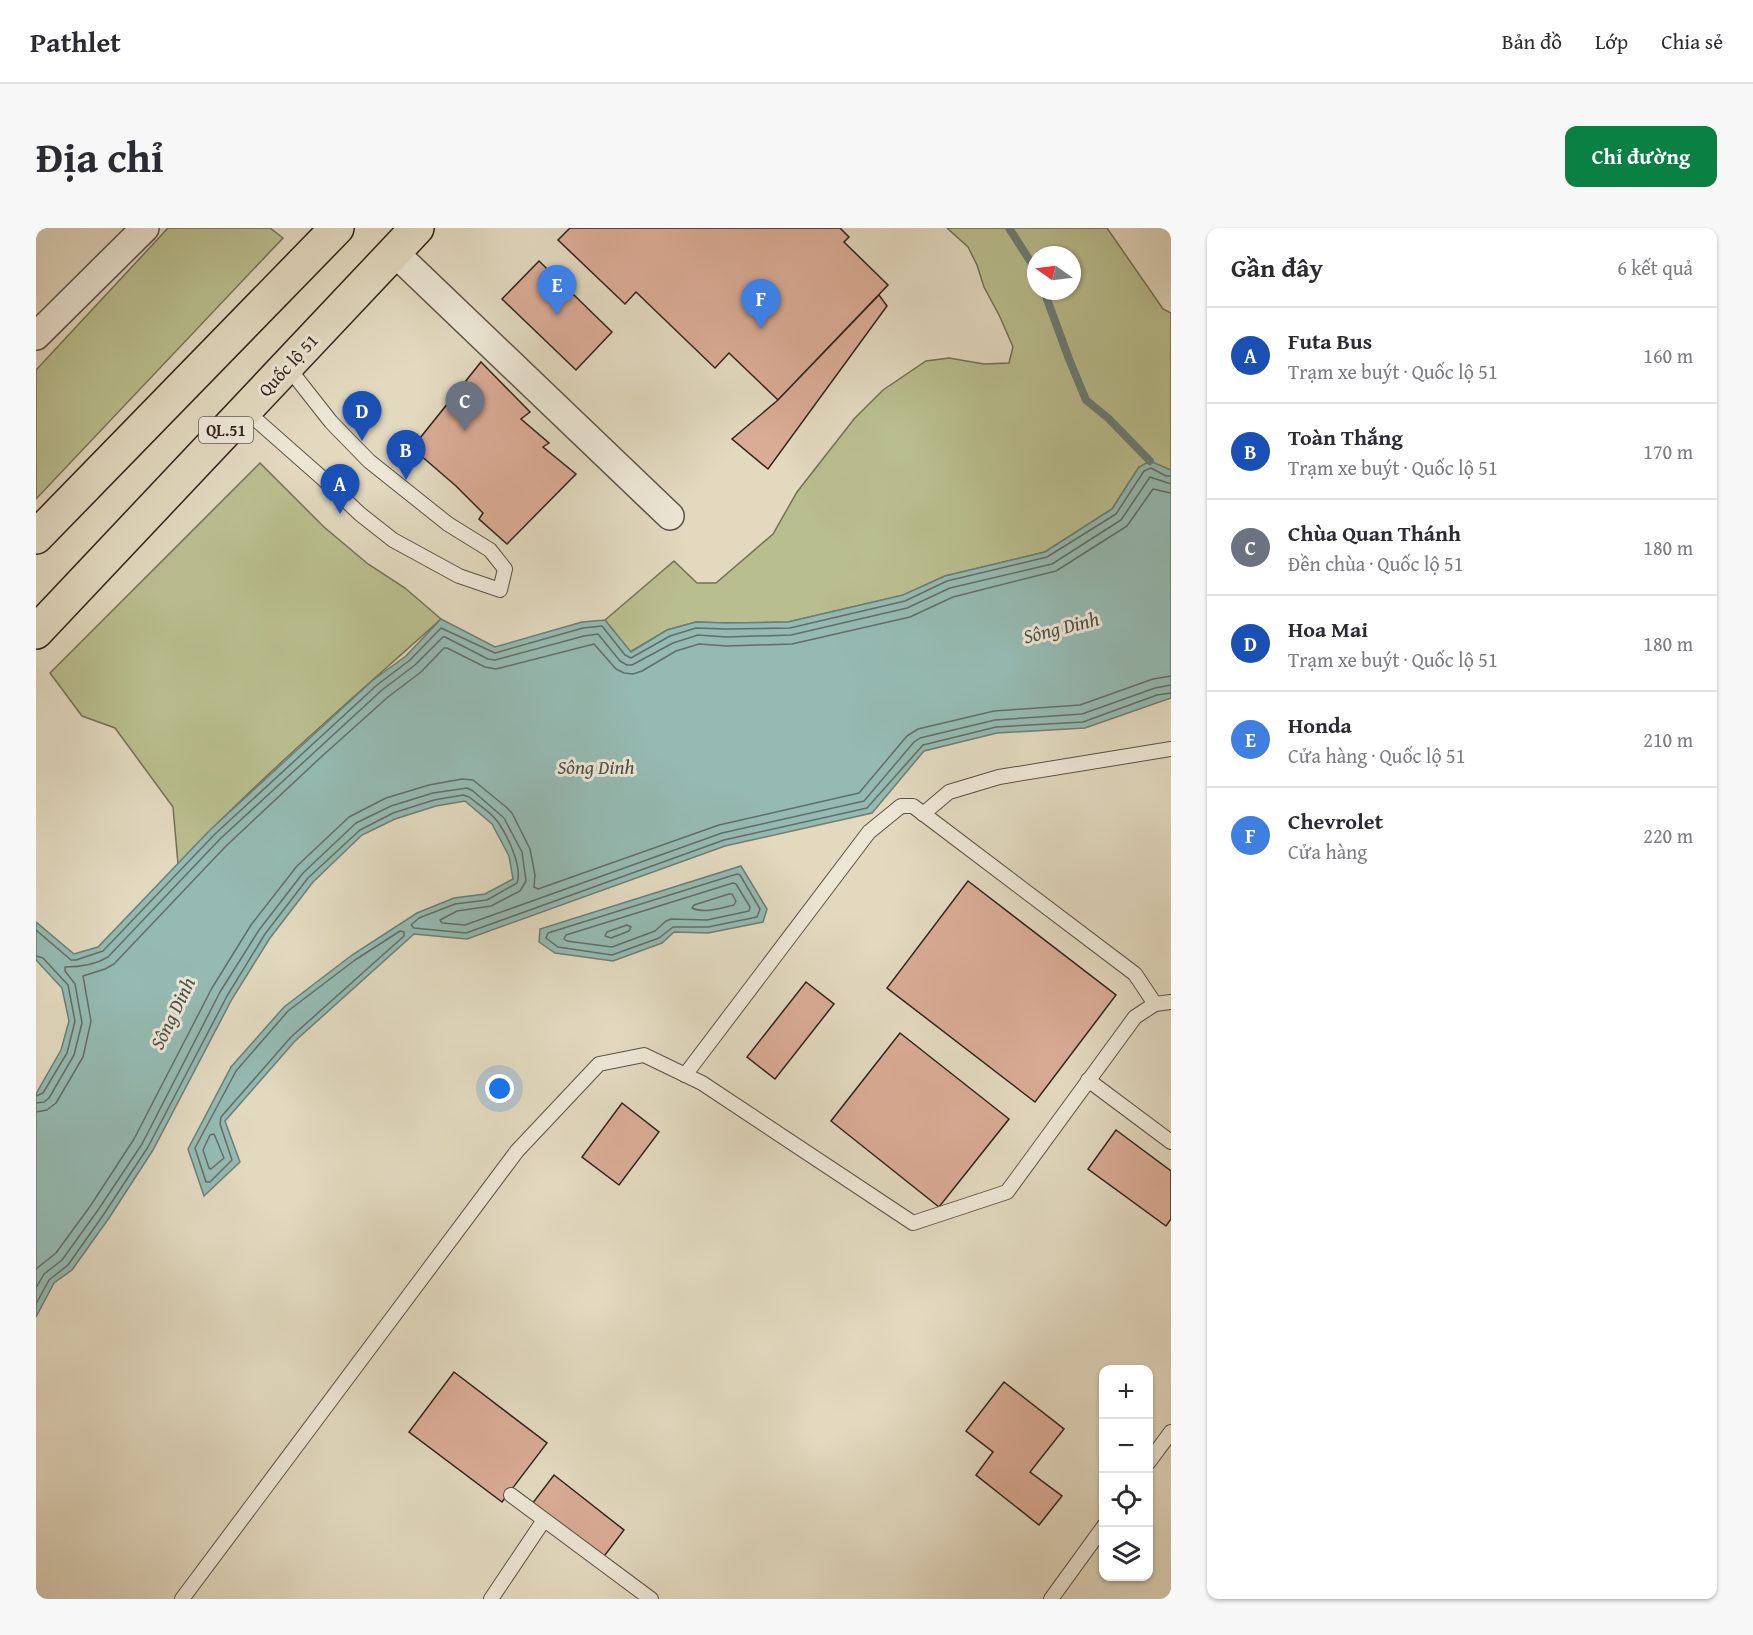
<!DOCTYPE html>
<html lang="vi">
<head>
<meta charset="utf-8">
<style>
	:root { --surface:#fff; --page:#f7f7f7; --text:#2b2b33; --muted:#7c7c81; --line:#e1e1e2; --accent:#0b8043 }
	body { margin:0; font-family:"Gentium Book Plus",serif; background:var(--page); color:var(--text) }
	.controls { position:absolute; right:18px; bottom:18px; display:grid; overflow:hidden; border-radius:12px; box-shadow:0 2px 4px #0004 }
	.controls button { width:54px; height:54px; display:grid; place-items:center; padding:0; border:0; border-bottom:2px solid var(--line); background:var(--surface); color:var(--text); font:30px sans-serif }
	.compass { position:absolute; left:991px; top:18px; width:54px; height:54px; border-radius:50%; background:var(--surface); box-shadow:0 2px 4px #0004; rotate:284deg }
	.you { position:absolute; left:464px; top:861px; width:21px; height:21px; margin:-15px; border:4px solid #fff; border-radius:50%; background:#1a73e8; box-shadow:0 0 0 9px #1a73e833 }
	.badge { display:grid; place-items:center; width:39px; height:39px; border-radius:50%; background:var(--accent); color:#fff; font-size:20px; font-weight:700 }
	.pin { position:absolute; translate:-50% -50px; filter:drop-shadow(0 2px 3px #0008) }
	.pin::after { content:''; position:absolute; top:32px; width:21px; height:18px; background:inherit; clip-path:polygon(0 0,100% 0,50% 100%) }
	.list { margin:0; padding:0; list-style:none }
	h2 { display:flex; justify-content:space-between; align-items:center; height:78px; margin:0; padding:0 24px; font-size:26px }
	h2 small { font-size:20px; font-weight:400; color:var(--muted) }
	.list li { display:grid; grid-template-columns:39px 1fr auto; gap:18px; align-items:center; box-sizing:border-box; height:96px; padding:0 24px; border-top:2px solid var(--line) }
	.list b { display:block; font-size:22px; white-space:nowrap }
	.list p { margin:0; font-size:20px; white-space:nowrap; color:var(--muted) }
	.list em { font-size:20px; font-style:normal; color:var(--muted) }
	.icon { flex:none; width:33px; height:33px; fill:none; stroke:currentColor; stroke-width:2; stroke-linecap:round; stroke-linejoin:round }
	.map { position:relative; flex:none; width:1135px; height:1371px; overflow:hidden; border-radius:12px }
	header { display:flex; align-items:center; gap:36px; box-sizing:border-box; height:84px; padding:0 30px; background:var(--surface); border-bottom:2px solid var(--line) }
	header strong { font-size:28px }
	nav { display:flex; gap:33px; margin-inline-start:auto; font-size:21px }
	.intro { display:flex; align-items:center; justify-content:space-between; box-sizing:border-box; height:144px; padding:0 36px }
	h1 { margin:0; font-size:42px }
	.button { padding:15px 27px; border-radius:12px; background:var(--accent); color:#fff; font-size:21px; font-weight:700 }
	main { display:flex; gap:36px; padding:0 36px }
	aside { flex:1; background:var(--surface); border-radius:12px; box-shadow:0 2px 4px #0004 }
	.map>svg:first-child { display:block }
	.green { fill:#b9be8e; stroke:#747056; stroke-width:1.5; fill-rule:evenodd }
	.water { fill:#95bab2; stroke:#6c7e77; stroke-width:1.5 }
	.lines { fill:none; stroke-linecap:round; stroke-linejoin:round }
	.shore { stroke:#626e68; stroke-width:1.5 }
	.stream { stroke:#6c7e77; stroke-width:8 }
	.building { fill:#daab95; stroke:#2f231e; stroke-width:1.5 }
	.service-casing { stroke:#5c5046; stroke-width:16 }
	.minor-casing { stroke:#5c5046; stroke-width:30 }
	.trunk-casing { stroke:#2f231e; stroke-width:36 }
	.service { stroke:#ece6d5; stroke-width:14 }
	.minor { stroke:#ece6d5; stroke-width:27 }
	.trunk { stroke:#e2d9bf; stroke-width:33 }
	.labels { text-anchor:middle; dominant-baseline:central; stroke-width:6; stroke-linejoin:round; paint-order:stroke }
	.shield { fill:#ece6d5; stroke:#685e55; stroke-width:1.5 }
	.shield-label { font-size:16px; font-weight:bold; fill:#2f231e }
	.street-label { font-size:18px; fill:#2f231e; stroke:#ece6d5 }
	.water-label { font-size:20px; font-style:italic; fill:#4e504a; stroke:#ece6d5 }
</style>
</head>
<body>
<header>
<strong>Pathlet</strong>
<nav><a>Bản đồ</a><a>Lớp</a><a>Chia sẻ</a></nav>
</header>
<div class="intro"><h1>Địa chỉ</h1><a class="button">Chỉ đường</a></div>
<main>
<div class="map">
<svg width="1135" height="1371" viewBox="0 0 1135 1371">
	<rect width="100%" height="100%" fill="#e2d9bf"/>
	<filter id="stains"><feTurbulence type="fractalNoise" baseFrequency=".00333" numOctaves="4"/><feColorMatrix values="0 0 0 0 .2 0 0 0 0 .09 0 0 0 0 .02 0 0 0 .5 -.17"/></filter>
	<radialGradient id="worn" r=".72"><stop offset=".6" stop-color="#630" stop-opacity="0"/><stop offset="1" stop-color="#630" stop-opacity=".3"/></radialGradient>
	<g class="green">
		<polygon points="132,0 234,0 247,10 0,271 0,142"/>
		<path d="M911,0h160l56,81 8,4v157l-32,-3 -27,42 -67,43 -100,24 -41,19 -116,27 -62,1 -30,-1 -29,8 -37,22 -25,-32 69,-59 23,22h19l57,-49 24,-42 57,-73 29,-29 43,-29 23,-3 35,6 25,-1 4,-16 -13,-30 -16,-30 -7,-22 -9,-18zM1000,27h36v36h-36z"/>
		<path d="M224,235l64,64 44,37 37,24 36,31c-89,80 -181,158 -263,245l-5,-57 -58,-79 -33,-12 -32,-43z"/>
	</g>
	<g class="water">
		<polygon points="1114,233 1135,242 1135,470 1049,500 961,505 888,523 836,585 689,618 431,711 378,706 259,813 189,893 204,934 168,968 152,921 195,839 248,779 316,727 381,685 418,670 449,666 477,651 473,628 456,596 429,573 400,578 359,591 326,607 277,654 234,710 196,771 117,922 73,990 36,1042 18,1055 0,1089 0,866 25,822 33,793 26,760 0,732 0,694 38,726 62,719 174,602 337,452 370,428 405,391 459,419 546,394 569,392 595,424 631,402 660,394 690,395 752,394 867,367 909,348 1009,324 1076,281 1103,239"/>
		<polygon points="705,638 731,681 727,694 672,705 638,704 626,715 577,733 519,725 503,714 504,701"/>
	</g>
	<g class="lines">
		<g class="shore">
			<polygon points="701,646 704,647 724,681 721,689 672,699 637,699 623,710 576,727 522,719 510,710 512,705"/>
			<polygon points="697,655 700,656 714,679 713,683 671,692 635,691 630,693 619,703 576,719 531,713 528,711 530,707"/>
			<path d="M693,666h3l4,7 -2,4c-13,3 -30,9 -42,3l2,-3z"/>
			<polygon points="591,697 595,699 593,703 575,710 569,708 571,704"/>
			<polyline points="0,702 35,732 40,732 67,723 179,606 341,457 374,432 405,400 459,425 547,400 566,398 589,427 595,430 634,408 660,400 690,401 754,400 869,373 911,353 1011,329 1080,286 1108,243 1115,240 1130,248 1135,248"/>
			<polygon points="364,703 368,704 368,708 255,809 185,889 184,896 196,932 174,954 170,954 159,920 200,843 252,783 319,732"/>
			<polyline points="0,728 7,730 32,757 39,793 31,825 7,865 0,868"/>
			<path d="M0,875l8,-1 5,-4 25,-43 8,-32 -7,-39 -10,-13v-4c14,0 30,-2 43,-10l112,-118 162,-149 33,-25 28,-28h2l43,22 7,1 89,-24 14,-2 22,27 7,4h5l41,-22 25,-8 28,2 65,-2 116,-27 43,-20 102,-24 69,-44 29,-43 21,7"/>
			<polyline points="0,884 11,882 20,875 47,829 55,793 47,748 69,741 78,736 190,618 284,530 352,469 385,444 408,420 411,420 449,439 460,441 558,416 580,441 588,445 597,446 606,443 640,423 663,416 691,418 756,416 874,389 917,369 1020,343 1091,298 1117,261 1135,265"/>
			<polygon points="178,906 188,930 175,941 173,940 167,922 174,907"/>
			<polyline points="0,1041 20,1025 55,977 98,911 176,760 215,697 261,638 313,589 350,570 393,557 426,551 437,552 470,579 476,585 494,621 499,647 498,659 502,661 683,597 823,565 871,508 882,501 958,483 1044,477 1117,451 1135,448"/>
			<polyline points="0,1060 8,1046 26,1032 62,982 106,916 184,764 223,702 267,645 320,595 355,578 397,565 431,560 437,563 468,590 486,624 490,653 484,663 455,678 421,683 404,692 406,695 429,697 686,605 828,573 878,514 884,510 959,492 1046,486 1119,460 1135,457"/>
			<path d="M0,1076l13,-24 19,-15 36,-51 44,-67 79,-151 38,-62 43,-56 52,-48 33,-17 41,-13 29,-5 6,2c9,7 22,15 29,25 9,13 25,45 19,61l-30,17 -32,4 -36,14 -8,7 3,3 52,5 258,-93 143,-32 56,-63 73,-18 87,-5 74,-27 14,-2"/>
		</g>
		<g class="stream">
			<polyline points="973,0 1000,42"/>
			<polyline points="1008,63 1033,131 1050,172 1072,190 1114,233"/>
		</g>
	</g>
	<g class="building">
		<polygon points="534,0 804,0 813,9 808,14 852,57 742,172 693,125 679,140 600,64 589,76 522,12"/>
		<polygon points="503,33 576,104 540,142 466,71"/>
		<polygon points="843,67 851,78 732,241 696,211 742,172"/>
		<polygon points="445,134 494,184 485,191 513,215 507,219 540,246 471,316 443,291 447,285 420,258 376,220"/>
		<polygon points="932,653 1080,767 999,874 851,760"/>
		<polygon points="770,754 798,776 739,851 711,829"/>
		<polygon points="864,805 973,891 903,979 795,893"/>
		<polygon points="586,875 623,904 583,957 546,929"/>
		<polygon points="1080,902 1135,943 1135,991 1130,998 1052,941"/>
		<polygon points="418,1144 511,1215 466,1274 373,1204"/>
		<polygon points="968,1154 1028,1201 994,1244 1026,1268 1003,1297 940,1247 957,1224 930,1203"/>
		<polygon points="518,1247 588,1302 566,1331 496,1276"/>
	</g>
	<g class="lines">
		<g class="service-casing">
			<g id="service">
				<polyline points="209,182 285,249 324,286 357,312 423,348 464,362 469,341 454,322 412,296 333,233 295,194 251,138"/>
				<polyline points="887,586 913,564 963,549 1135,521"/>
				<polyline points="649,847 833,604 865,578 877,578 1099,746 1119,776"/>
				<polyline points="1052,852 1135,914"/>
				<polyline points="1112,1235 1135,1204"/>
				<polyline points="475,1267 615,1371"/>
				<polyline points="146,1371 481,923 563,836 608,827 666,855 877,995 971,964 1099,789 1119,776 1135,774"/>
				<polyline points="455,1371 508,1292"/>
				<polyline points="1015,1371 1068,1298"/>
			</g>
		</g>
		<g class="minor-casing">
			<g id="minor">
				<polyline points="358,24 634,288"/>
				<polyline points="0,108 109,0"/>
			</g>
		</g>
		<g class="trunk-casing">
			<g id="trunk">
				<polyline points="0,309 301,0"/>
				<polyline points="0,404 381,0"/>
			</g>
		</g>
		<use href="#service" class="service"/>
		<use href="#minor" class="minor"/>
		<use href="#trunk" class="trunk"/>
	</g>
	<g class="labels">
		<rect class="shield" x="163" y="189" width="54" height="26" rx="4.5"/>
		<g class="shield-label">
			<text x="190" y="202">QL.51</text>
		</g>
		<g class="street-label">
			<text transform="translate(252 137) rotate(-47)">Quốc lộ 51</text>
		</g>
		<g class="water-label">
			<text transform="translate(1025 399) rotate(-14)">Sông Dinh</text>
			<text x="560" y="538">Sông Dinh</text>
			<text transform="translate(136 785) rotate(-64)">Sông Dinh</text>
		</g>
	</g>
	<rect width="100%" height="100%" filter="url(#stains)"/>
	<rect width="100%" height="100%" fill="url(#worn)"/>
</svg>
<div class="controls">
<button>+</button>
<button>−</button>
<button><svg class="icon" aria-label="locate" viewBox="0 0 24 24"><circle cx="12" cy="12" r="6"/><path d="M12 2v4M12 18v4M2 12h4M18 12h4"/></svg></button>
<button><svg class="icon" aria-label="layers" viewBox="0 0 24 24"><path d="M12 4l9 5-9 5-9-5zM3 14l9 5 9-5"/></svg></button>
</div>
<svg class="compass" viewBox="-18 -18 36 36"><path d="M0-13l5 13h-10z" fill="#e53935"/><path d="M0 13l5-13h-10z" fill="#7c7c81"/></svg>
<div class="you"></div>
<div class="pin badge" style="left:304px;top:286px;background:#1a4fb4">A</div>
<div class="pin badge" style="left:370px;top:252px;background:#1a4fb4">B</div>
<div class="pin badge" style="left:429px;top:203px;background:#6b7280">C</div>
<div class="pin badge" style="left:326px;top:213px;background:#1a4fb4">D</div>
<div class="pin badge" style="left:521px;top:87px;background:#3f7fe0">E</div>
<div class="pin badge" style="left:725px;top:101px;background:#3f7fe0">F</div>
</div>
<aside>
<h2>Gần đây<small>6 kết quả</small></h2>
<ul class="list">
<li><span class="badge" style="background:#1a4fb4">A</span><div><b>Futa Bus</b><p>Trạm xe buýt · Quốc lộ 51</p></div><em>160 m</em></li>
<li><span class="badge" style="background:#1a4fb4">B</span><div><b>Toàn Thắng</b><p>Trạm xe buýt · Quốc lộ 51</p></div><em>170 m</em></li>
<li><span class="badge" style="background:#6b7280">C</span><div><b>Chùa Quan Thánh</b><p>Đền chùa · Quốc lộ 51</p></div><em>180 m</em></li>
<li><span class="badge" style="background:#1a4fb4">D</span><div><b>Hoa Mai</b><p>Trạm xe buýt · Quốc lộ 51</p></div><em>180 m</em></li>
<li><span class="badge" style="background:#3f7fe0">E</span><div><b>Honda</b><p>Cửa hàng · Quốc lộ 51</p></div><em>210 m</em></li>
<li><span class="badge" style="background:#3f7fe0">F</span><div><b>Chevrolet</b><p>Cửa hàng</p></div><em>220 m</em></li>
</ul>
</aside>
</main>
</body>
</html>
